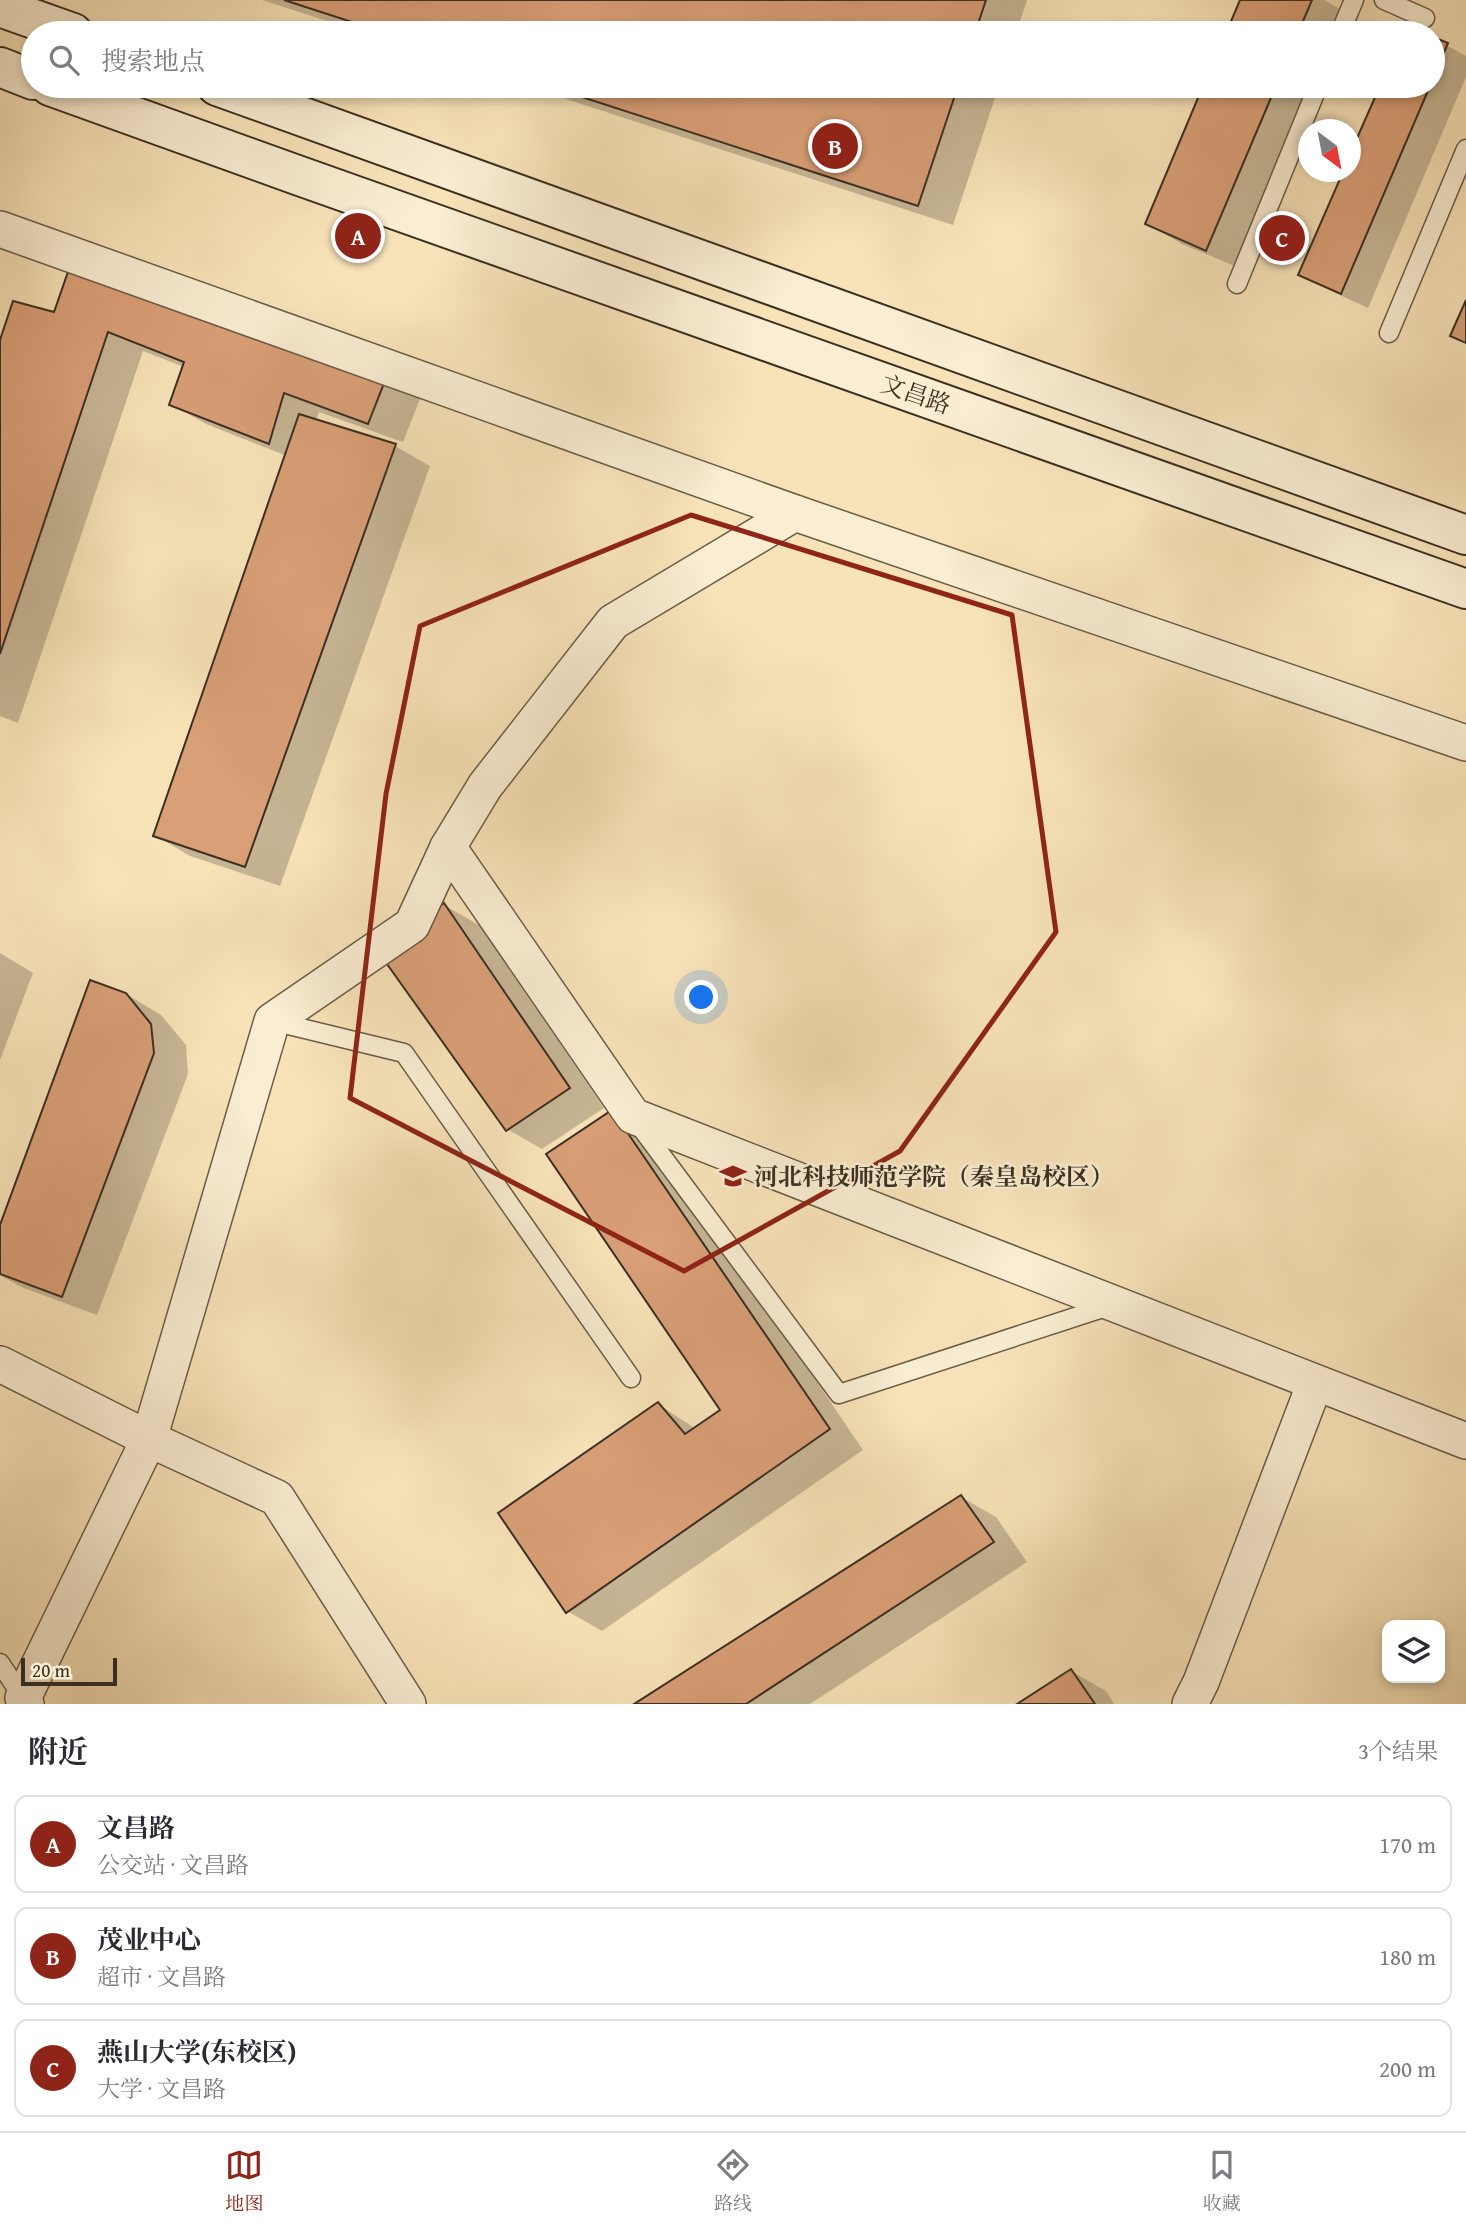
<!DOCTYPE html>
<html lang="zh">
<head>
<meta charset="utf-8">
<style>
	:root { --surface:#fff; --page:#f2f2f3; --text:#2b2b33; --muted:#7c7c81; --line:#e1e1e2; --accent:#8f2418 }
	body { margin:0; font-family:"Gentium Book Plus","Noto Serif SC",serif; background:var(--page); color:var(--text) }
	.controls { position:absolute; right:21px; bottom:21px; display:grid; overflow:hidden; border-radius:14px; box-shadow:0 4px 10px #0003 }
	.controls button { width:63px; height:63px; display:grid; place-items:center; padding:0; border:0; border-bottom:2px solid var(--line); background:var(--surface); color:var(--text); font:35px sans-serif }
	.compass { position:absolute; left:1298px; top:119px; width:63px; height:63px; border-radius:50%; background:var(--surface); box-shadow:0 4px 10px #0003; rotate:148deg }
	.scale { position:absolute; left:21px; bottom:18px; width:96px; box-sizing:border-box; padding-left:7px; border:4px solid #3b2f22; border-top:0; font-size:19px; line-height:24px; white-space:nowrap; color:#3b2f22; -webkit-text-stroke:5px #faedd2; paint-order:stroke }
	.you { position:absolute; left:702px; top:998px; width:24px; height:24px; margin:-18px; border:5px solid #fff; border-radius:50%; background:#1a73e8; box-shadow:0 0 0 10px #1a73e833 }
	.badge { display:grid; place-items:center; width:46px; height:46px; border-radius:50%; background:var(--accent); color:#fff; font-size:23px; font-weight:700 }
	.pin { position:absolute; translate:-50% -50%; border:4px solid #fff; box-shadow:0 2px 7px #0006 }
	.list { margin:0; padding:0; list-style:none }
	h2 { display:flex; justify-content:space-between; align-items:center; height:91px; margin:0; padding:0 28px; font-size:30px }
	h2 small { font-size:23px; font-weight:400; color:var(--muted) }
	.list li { display:grid; grid-template-columns:46px 1fr auto; gap:21px; align-items:center; box-sizing:border-box; height:98px; margin:0 14px 14px; padding:0 14px; border:2px solid var(--line); border-radius:14px }
	.list b { display:block; font-size:26px; white-space:nowrap }
	.list p { margin:0; font-size:23px; white-space:nowrap; color:var(--muted) }
	.list em { font-size:23px; font-style:normal; color:var(--muted) }
	.icon { flex:none; width:38px; height:38px; fill:none; stroke:currentColor; stroke-width:2; stroke-linecap:round; stroke-linejoin:round }
	.map { position:relative; flex:none; width:1466px; height:1704px; overflow:hidden }
	.search { position:absolute; background:var(--surface); box-shadow:0 4px 10px #0003; left:21px; right:21px; top:21px; height:77px; display:flex; align-items:center; gap:18px; box-sizing:border-box; padding:0 24px; border-radius:38px; color:var(--muted); font-size:26px }
	.sheet { height:427px; background:var(--surface) }
	nav { display:flex; justify-content:space-around; align-items:center; box-sizing:border-box; height:98px; border-top:2px solid var(--line); background:var(--surface); font-size:19px; color:var(--muted) }
	nav a { display:grid; justify-items:center; gap:4px }
	nav .on { color:var(--accent) }
	.map>svg:first-child { display:block }
	.shadow { fill:#0003 }
	.building { fill:#d99f77; stroke:#3b2f22; stroke-width:2 }
	.lines { fill:none; stroke-linecap:round; stroke-linejoin:round }
	.service-casing { stroke:#6a5c48; stroke-width:21 }
	.minor-casing { stroke:#6a5c48; stroke-width:38 }
	.secondary-casing { stroke:#3b2f22; stroke-width:42 }
	.service { stroke:#faedd2; stroke-width:18 }
	.minor { stroke:#faedd2; stroke-width:35 }
	.secondary { stroke:#faedd2; stroke-width:38 }
	.marked { fill:none; stroke:#8f2418; stroke-width:5; stroke-linejoin:round }
	.labels { text-anchor:middle; dominant-baseline:central; stroke-width:5; stroke-linejoin:round; paint-order:stroke }
	.street-label { font-size:24px; fill:#3b2f22; stroke:#faedd2 }
	.poi-label { font-size:24px; font-weight:bold; fill:#3b2f22; stroke:#faedd2; text-anchor:start }
</style>
</head>
<body>
<div class="map">
<svg width="1466" height="1704" viewBox="0 0 1466 1704">
	<rect width="100%" height="100%" fill="#f8e3b9"/>
	<filter id="stains"><feTurbulence type="fractalNoise" baseFrequency=".00286" numOctaves="4"/><feColorMatrix values="0 0 0 0 .2 0 0 0 0 .09 0 0 0 0 .02 0 0 0 .5 -.17"/></filter>
	<radialGradient id="worn" r=".72"><stop offset=".6" stop-color="#630" stop-opacity="0"/><stop offset="1" stop-color="#630" stop-opacity=".3"/></radialGradient>
	<g class="shadow">
		<polygon points="262,0 1027,0 1016,33 364,33"/>
		<polygon points="1242,0 1324,0 1349,14 1341,33 1228,33"/>
		<polygon points="1433,38 1466,56 1466,77 1368,308 1327,289 1300,274 1345,172 1350,172 1350,159 1382,86 1433,86"/>
		<polygon points="526,86 999,86 953,225"/>
		<polygon points="1205,86 1319,86 1242,269 1182,244 1147,224"/>
		<polygon points="55,314 429,376 403,442 319,412 316,421 395,446 430,466 280,886 190,856 156,836 287,456 206,424 171,404 184,367 143,351 18,723 0,716 0,345"/>
		<polygon points="444,905 479,925 604,1108 542,1149 507,1129"/>
		<polygon points="0,953 33,973 0,1060"/>
		<polygon points="126,994 161,1015 186,1045 188,1074 97,1315 21,1287 0,1275 0,1230"/>
		<polygon points="613,1112 647,1132 863,1450 602,1631 567,1611 658,1404 696,1429 722,1411"/>
		<polygon points="961,1497 996,1517 1027,1562 810,1704 637,1704"/>
		<polygon points="1071,1671 1106,1691 1114,1704 1020,1704"/>
	</g>
	<g class="building">
		<polygon points="284,0 986,0 975,33 386,33"/>
		<polygon points="1240,0 1312,0 1298,33 1226,33"/>
		<polygon points="1407,25 1425,33 1403,33"/>
		<polygon points="1433,37 1448,43 1433,79"/>
		<polygon points="548,86 958,86 918,206"/>
		<polygon points="1203,86 1276,86 1206,251 1145,224"/>
		<polygon points="1380,86 1430,86 1341,294 1298,275 1343,172 1350,172 1350,154"/>
		<polygon points="78,243 395,355 368,424 284,393 269,444 169,405 184,362 108,332 0,654 0,340 13,301 54,312"/>
		<polygon points="1466,300 1466,343 1450,336"/>
		<polygon points="299,414 396,444 245,867 153,836"/>
		<polygon points="444,903 570,1088 506,1131 377,950"/>
		<polygon points="90,980 126,993 151,1024 154,1053 62,1297 0,1274 0,1225"/>
		<polygon points="612,1110 830,1429 566,1613 498,1513 658,1402 685,1434 720,1410 546,1154"/>
		<polygon points="961,1495 994,1542 746,1704 634,1704"/>
		<polygon points="1071,1669 1095,1704 1017,1704"/>
	</g>
	<g class="lines">
		<g class="service-casing">
			<g id="service">
				<polyline points="1384,0 1425,18"/>
				<polyline points="1340,33 1354,0"/>
				<polyline points="1237,284 1318,86"/>
				<polyline points="1389,333 1466,149"/>
				<polyline points="272,1021 404,1053 631,1378"/>
				<polyline points="639,1125 839,1394 1109,1306"/>
				<polyline points="0,1663 23,1698"/>
			</g>
		</g>
		<g class="minor-casing">
			<g id="minor">
				<polyline points="0,229 795,513 1466,743"/>
				<polyline points="448,847 633,1116 1466,1441"/>
				<polyline points="0,1364 149,1439 277,1498 408,1704"/>
				<polyline points="26,1704 23,1698 149,1439 272,1021 412,925 448,847 485,786 613,622 795,513"/>
				<polyline points="1190,1704 1201,1682 1315,1383"/>
			</g>
		</g>
		<g class="secondary-casing">
			<g id="secondary">
				<polyline points="0,7 73,33"/>
				<polyline points="0,67 33,80"/>
				<polyline points="50,86 297,175 1466,589"/>
				<polyline points="217,86 1466,535"/>
			</g>
		</g>
		<use href="#service" class="service"/>
		<use href="#minor" class="minor"/>
		<use href="#secondary" class="secondary"/>
	</g>
	<path class="marked" d="M691,515l321,100 44,317 -156,219 -216,120 -334,-173 36,-304 34,-168z"/>
	<defs>
		<g id="school-bare" transform="scale(2.1)"><path d="M0-5L7-2L0 1L-7-2ZM-4 1L0 2.5L4 1V4Q0 6-4 4Z" fill="#8f2418" stroke="#faedd2" stroke-width="2.5" paint-order="stroke"/></g>
	</defs>
	<g fill-rule="evenodd">
		<use href="#school-bare" x="733" y="1176"/>
	</g>
	<g class="labels">
		<g class="street-label">
			<text transform="translate(916 394) rotate(19)">文昌路</text>
		</g>
		<g class="poi-label">
			<text x="754" y="1176">河北科技师范学院（秦皇岛校区）</text>
		</g>
	</g>
	<rect width="100%" height="100%" filter="url(#stains)"/>
	<rect width="100%" height="100%" fill="url(#worn)"/>
</svg>
<div class="controls">
<button><svg class="icon" aria-label="layers" viewBox="0 0 24 24"><path d="M12 4l9 5-9 5-9-5zM3 14l9 5 9-5"/></svg></button>
</div>
<svg class="compass" viewBox="-18 -18 36 36"><path d="M0-13l5 13h-10z" fill="#e53935"/><path d="M0 13l5-13h-10z" fill="#7c7c81"/></svg>
<div class="scale">20 m</div>
<div class="you"></div>
<div class="pin badge" style="left:358px;top:236px">A</div>
<div class="pin badge" style="left:835px;top:146px">B</div>
<div class="pin badge" style="left:1282px;top:238px">C</div>
<div class="search"><svg class="icon" aria-label="search" viewBox="0 0 24 24"><circle cx="10" cy="10" r="6"/><path d="M15 15l6 6"/></svg>搜索地点</div>
</div>
<section class="sheet">
<h2>附近<small>3个结果</small></h2>
<ul class="list">
<li><span class="badge">A</span><div><b>文昌路</b><p>公交站 · 文昌路</p></div><em>170 m</em></li>
<li><span class="badge">B</span><div><b>茂业中心</b><p>超市 · 文昌路</p></div><em>180 m</em></li>
<li><span class="badge">C</span><div><b>燕山大学(东校区)</b><p>大学 · 文昌路</p></div><em>200 m</em></li>
</ul>
</section>
<nav>
<a class="on"><svg class="icon" aria-label="map" viewBox="0 0 24 24"><path d="M3 6l6-2 6 2 6-2v14l-6 2-6-2-6 2zM9 4v14M15 6v14"/></svg>地图</a>
<a><svg class="icon" aria-label="directions" viewBox="0 0 24 24"><path d="M12 3l9 9-9 9-9-9zM9 14v-3h6M13 9l2 2-2 2"/></svg>路线</a>
<a><svg class="icon" aria-label="saved" viewBox="0 0 24 24"><path d="M7 4h10v16l-5-4-5 4z"/></svg>收藏</a>
</nav>
</body>
</html>
